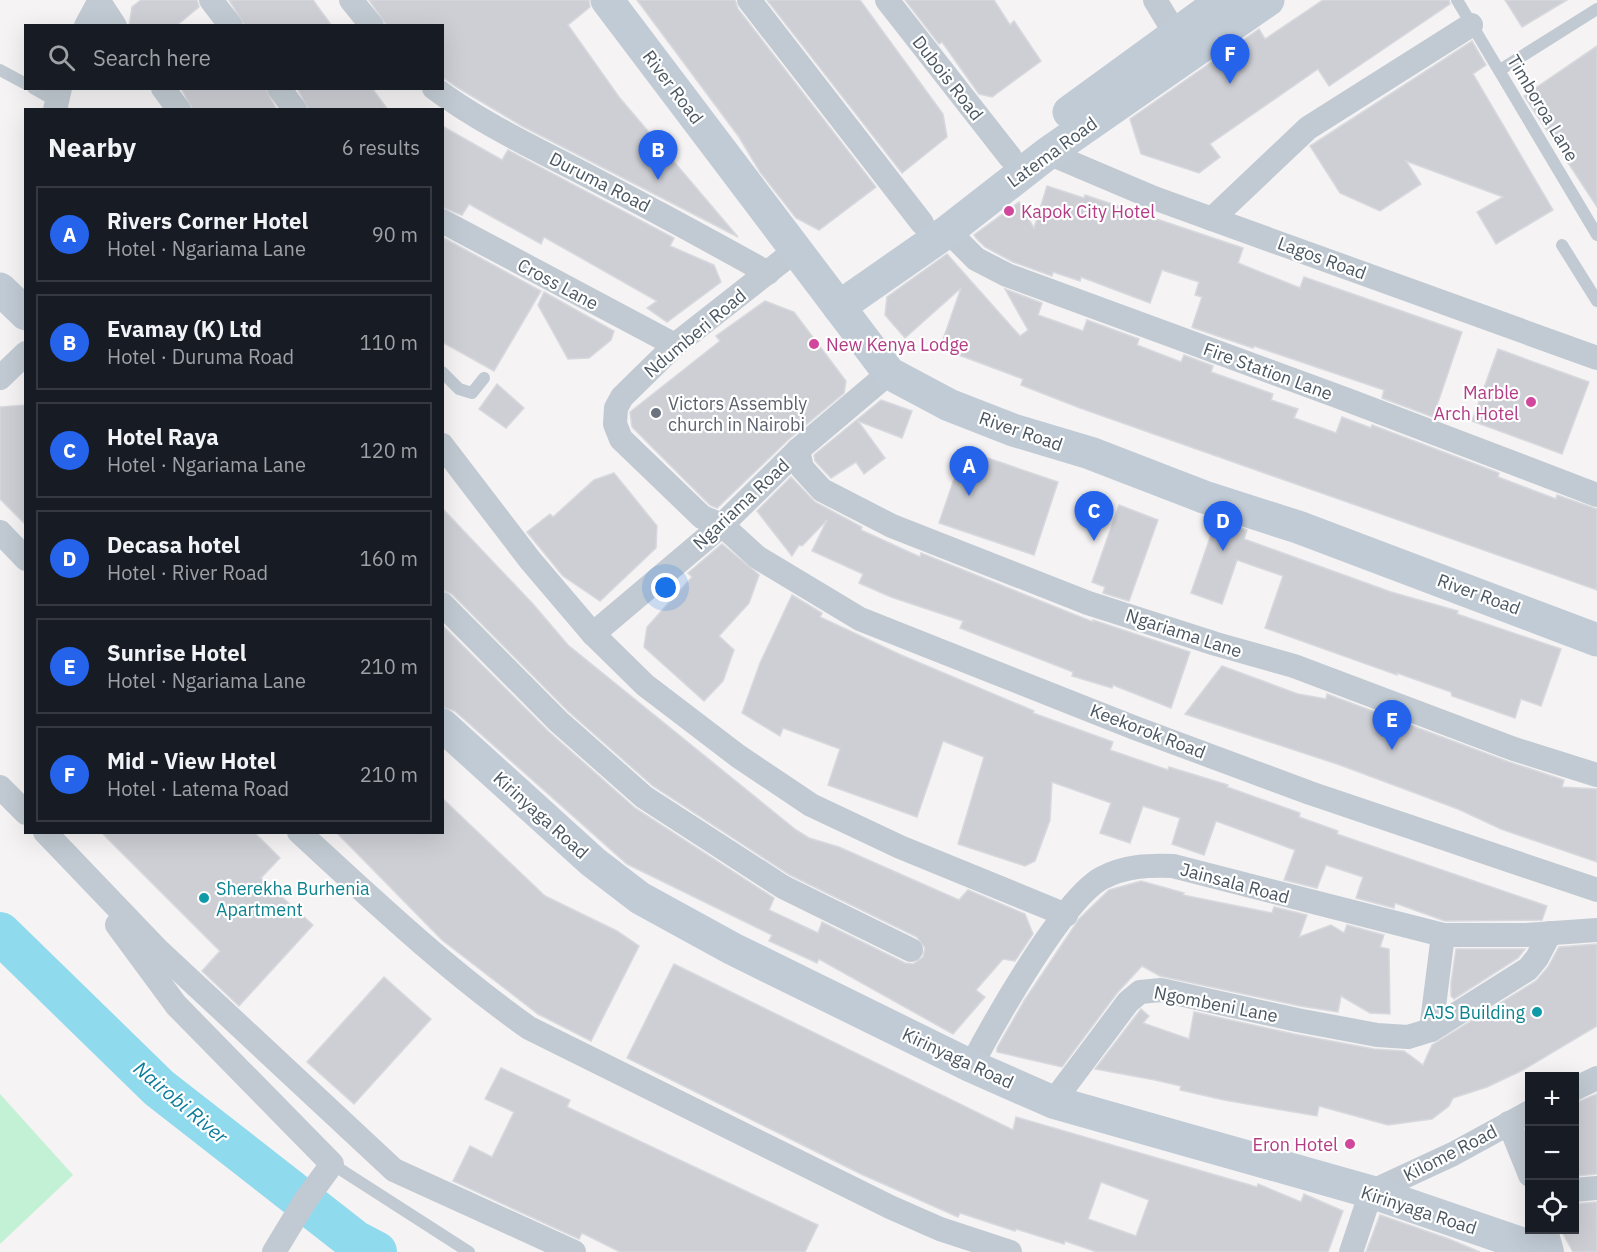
<!DOCTYPE html>
<html lang="en">
<head>
<meta charset="utf-8">
<style>
	:root { --surface:#171b24; --page:#20242c; --text:#f1f3f6; --muted:#9ea1a6; --line:#363941; --accent:#2563eb }
	body { margin:0; font-family:"IBM Plex Sans",sans-serif; background:var(--page); color:var(--text) }
	.controls { position:absolute; right:18px; bottom:18px; display:grid; overflow:hidden; border-radius:0px; box-shadow:0 6px 24px #0002 }
	.controls button { width:54px; height:54px; display:grid; place-items:center; padding:0; border:0; border-bottom:2px solid var(--line); background:var(--surface); color:var(--text); font:30px sans-serif }
	.you { position:absolute; left:666px; top:588px; width:21px; height:21px; margin:-15px; border:4px solid #fff; border-radius:50%; background:#1a73e8; box-shadow:0 0 0 9px #1a73e833 }
	.badge { display:grid; place-items:center; width:39px; height:39px; border-radius:50%; background:var(--accent); color:#fff; font-size:20px; font-weight:700 }
	.pin { position:absolute; translate:-50% -50px; filter:drop-shadow(0 2px 3px #0008) }
	.pin::after { content:''; position:absolute; top:32px; width:21px; height:18px; background:inherit; clip-path:polygon(0 0,100% 0,50% 100%) }
	.list { margin:0; padding:0; list-style:none }
	h2 { display:flex; justify-content:space-between; align-items:center; height:78px; margin:0; padding:0 24px; font-size:26px }
	h2 small { font-size:20px; font-weight:400; color:var(--muted) }
	.list li { display:grid; grid-template-columns:39px 1fr auto; gap:18px; align-items:center; box-sizing:border-box; height:96px; margin:0 12px 12px; padding:0 12px; border:2px solid var(--line); border-radius:0px }
	.list b { display:block; font-size:22px; white-space:nowrap }
	.list p { margin:0; font-size:20px; white-space:nowrap; color:var(--muted) }
	.list em { font-size:20px; font-style:normal; color:var(--muted) }
	.icon { flex:none; width:33px; height:33px; fill:none; stroke:currentColor; stroke-width:2; stroke-linecap:round; stroke-linejoin:round }
	.map { position:relative; flex:none; width:1597px; height:1252px; overflow:hidden }
	.search { position:absolute; background:var(--surface); box-shadow:0 6px 24px #0002; left:24px; top:24px; width:420px; height:66px; display:flex; align-items:center; gap:15px; box-sizing:border-box; padding:0 21px; border-radius:0px; color:var(--muted); font-size:22px }
	.panel { position:absolute; background:var(--surface); box-shadow:0 6px 24px #0002; left:24px; top:108px; width:420px; height:726px; border-radius:0px }
	.map>svg:first-child { display:block }
	.green { fill:#c3f1d5 }
	.lines { fill:none; stroke-linecap:round; stroke-linejoin:round }
	.river { stroke:#90daee; stroke-width:42 }
	.building { fill:#cdcfd5; stroke:#d7d9de; stroke-width:1.5; fill-rule:evenodd }
	.lane { stroke:#c1cad2; stroke-width:12 }
	.street { stroke:#c1cad2; stroke-width:24 }
	.secondary { stroke:#c1cbd6; stroke-width:33 }
	.hotel-dot { fill:#d1479c; stroke:#fff; stroke-width:2 }
	.worship-dot { fill:#6b7280; stroke:#fff; stroke-width:2 }
	.culture-dot { fill:#0f9aa8; stroke:#fff; stroke-width:2 }
	.labels { text-anchor:middle; dominant-baseline:central; stroke-width:4.5; stroke-linejoin:round; paint-order:stroke }
	.street-label { font-size:18px; fill:#4a5661; stroke:#fff }
	.hotel-label { font-size:18px; fill:#b23c85; stroke:#fff; text-anchor:start }
	.worship-label { font-size:18px; fill:#5b616d; stroke:#fff; text-anchor:start }
	.culture-label { font-size:18px; fill:#0d838f; stroke:#fff; text-anchor:start }
	.water-label { font-size:20px; font-style:italic; fill:#0c7c9b; stroke:#fff }
</style>
</head>
<body>
<div class="map">
<svg width="1597" height="1252" viewBox="0 0 1597 1252">
	<rect width="100%" height="100%" fill="#f5f3f3"/>
	<polygon class="green" points="0,1094 73,1175 0,1244"/>
	<g class="lines">
		<polyline class="river" points="0,933 159,1088 355,1241 376,1252"/>
	</g>
	<g class="building">
		<polygon points="141,0 197,0 199,7 176,26 129,26 132,7"/>
		<polygon points="229,0 313,0 332,26 245,26"/>
		<polygon points="369,0 589,0 590,7 568,25 619,97 738,237 522,126 460,89 442,77 442,26 387,26"/>
		<polygon points="637,0 735,0 738,9 876,187 819,230 796,218 760,172 739,137"/>
		<polygon points="767,0 860,0 943,114 947,137 902,173"/>
		<polygon points="905,0 994,0 1010,25 1014,21 1041,61 992,97 979,94 942,42 939,44"/>
		<polygon points="1323,0 1449,0 1450,4 1329,86 1318,69 1210,144 1220,157 1199,173 1141,154 1130,119 1259,29 1265,39"/>
		<polygon points="1505,0 1567,0 1522,27"/>
		<polygon points="1472,41 1486,65 1473,74 1553,210 1496,244 1477,212 1503,197 1406,161 1421,184 1380,211 1340,193 1310,146"/>
		<polygon points="1597,46 1597,207 1524,96"/>
		<polygon points="181,88 265,88 277,110 193,110"/>
		<polygon points="297,88 372,88 388,110 309,110"/>
		<polygon points="442,126 502,160 508,150 674,238 670,246 714,265 721,282 667,322 647,308 657,301 544,237 541,244 469,204 462,215 442,207"/>
		<polygon points="1047,186 1084,198 1085,195 1243,248 1238,263 1300,288 1304,277 1462,332 1433,417 1382,398 1384,390 1254,346 1253,348 1194,328 1192,327 1202,297 1195,295 1199,282 1162,270 1150,303 1081,277 1080,281 1053,272 1052,276 1013,262 985,247 976,238 974,235 1019,202 1034,228"/>
		<polygon points="442,237 541,291 494,371 442,342"/>
		<polygon points="947,254 1020,336 1028,330 1005,289 1042,303 1038,315 1083,331 1087,320 1139,339 1137,345 1181,362 1184,355 1213,366 1211,372 1273,394 1271,400 1298,409 1294,418 1336,433 1342,417 1371,428 1372,425 1499,473 1498,477 1556,499 1557,495 1597,509 1597,590 1080,408 1021,385 1023,379 940,348 961,288 905,338 885,315 887,297"/>
		<polygon points="544,292 614,331 611,340 589,358 568,359 538,305"/>
		<polygon points="765,301 794,312 846,381 844,393 789,439 717,508 710,505 632,427 630,412 720,341 716,336"/>
		<polygon points="1498,349 1589,382 1562,454 1472,421"/>
		<polygon points="497,384 524,408 506,428 479,409"/>
		<polygon points="881,400 912,411 902,438 858,421 885,458 864,474 856,462 831,478 815,461 814,455"/>
		<polygon points="26,405 26,525 0,499 0,407"/>
		<polygon points="964,450 1058,482 1034,555 939,523"/>
		<polygon points="614,473 657,526 656,548 600,601 563,576 527,532 550,514 553,517 594,480"/>
		<polygon points="791,477 815,502 862,527 861,530 920,557 921,553 1093,622 1093,620 1190,652 1171,708 1113,685 1112,688 1072,676 1073,672 960,628 963,621 891,597 859,583 863,574 812,551 827,520 802,546 799,545 792,556 757,511"/>
		<polygon points="1119,505 1158,520 1129,601 1103,593 1105,587 1092,582"/>
		<polygon points="442,508 533,604 568,645 796,830 809,838 839,847 959,900 968,890 1025,914 1033,934 1015,961 1003,959 976,990 985,997 953,1034 819,959 817,963 769,941 772,935 627,864 455,711 442,707 442,625 548,731 635,808 774,898 769,910 818,933 822,922 905,963 913,964 923,957 925,948 917,937 790,875 653,786 568,711 452,594 442,590"/>
		<polygon points="1216,520 1247,530 1244,539 1391,592 1458,611 1457,614 1561,649 1541,706 1521,699 1515,718 1452,696 1451,692 1397,673 1397,675 1265,628 1283,576 1237,560 1222,604 1191,593"/>
		<polygon points="722,544 759,575 749,603 719,636 734,650 723,681 704,701 644,647 647,627 692,577 688,573"/>
		<polygon points="792,595 822,613 820,617 901,655 1034,711 1033,713 1113,742 1110,750 1168,770 1169,767 1228,785 1227,787 1300,813 1299,817 1338,831 1337,834 1547,906 1542,920 1445,921 1395,903 1394,908 1356,898 1363,877 1326,865 1317,888 1284,880 1295,850 1216,821 1204,855 1172,844 1180,818 1143,806 1130,843 1100,833 1111,803 1052,782 1050,820 1035,861 1025,866 958,844 984,757 943,741 917,817 828,785 840,749 783,728 780,736 742,713 760,663"/>
		<polygon points="1222,666 1298,694 1326,699 1327,694 1509,762 1564,780 1562,787 1597,789 1597,862 1501,829 1458,809 1340,765 1185,714"/>
		<polygon points="442,798 545,896 617,931 639,946 591,1041 538,1014 442,940 336,832 442,832"/>
		<polygon points="101,832 254,832 280,858 261,878 313,925 239,1006 202,971 220,951"/>
		<polygon points="1141,881 1184,893 1183,895 1272,913 1274,907 1307,915 1299,937 1331,925 1344,933 1347,925 1384,935 1380,947 1389,949 1390,1014 1370,1013 1341,996 1338,1012 1300,1006 1160,976 1142,966 1117,993 1062,1067 997,1052 997,1048 1024,1001 1079,919 1109,890"/>
		<polygon points="1597,944 1597,1026 1523,1070 1487,1087 1453,1098 1449,1106 1432,1119 1388,1125 1319,1106 1317,1116 1224,1100 1180,1090 1181,1086 1155,1080 1095,1069 1141,1009 1149,1016 1143,1023 1189,1039 1194,1012 1294,1034 1374,1049 1404,1051 1423,1065 1432,1045 1536,981 1548,967 1559,947"/>
		<polygon points="1456,949 1525,949 1518,958 1454,999 1451,996 1451,983"/>
		<path d="M674,964l339,166 3,-13 241,70 1,-3 43,18 3,-8 39,17 -15,41h-231l-32,-11 -1,3 -48,-15 -1,2 -55,-18 -2,4 -97,-43 -234,-116zM1101,1182l48,18 -13,36 -48,-17z"/>
		<polygon points="384,977 431,1019 354,1104 307,1062"/>
		<polygon points="501,1068 570,1100 567,1107 818,1225 805,1252 620,1252 582,1233 579,1239 453,1181 470,1146 492,1157 514,1112 485,1099"/>
		<polygon points="1597,1094 1597,1174 1575,1176 1575,1103"/>
		<polygon points="1597,1202 1597,1252 1573,1252 1561,1230 1575,1230 1575,1204"/>
		<polygon points="1380,1215 1449,1239 1480,1252 1366,1252"/>
	</g>
	<g class="lines">
		<g class="lane">
			<polyline points="1457,0 1597,235"/>
			<polyline points="0,70 26,84"/>
			<polyline points="1500,70 1597,9"/>
			<polyline points="33,88 56,101"/>
			<polyline points="1562,245 1597,301"/>
			<polyline points="442,372 459,389 472,393 484,378"/>
			<polyline points="332,1164 469,1252"/>
		</g>
		<g class="street">
			<polyline points="98,0 115,26"/>
			<polyline points="211,0 231,26"/>
			<polyline points="351,0 372,26"/>
			<polyline points="749,0 922,223"/>
			<polyline points="887,0 1010,157"/>
			<polyline points="1155,0 1175,33"/>
			<polyline points="86,26 100,0"/>
			<polyline points="163,88 179,110"/>
			<polyline points="279,88 295,110"/>
			<path d="M434,88c48,36 103,61 156,89 60,31 119,63 178,96"/>
			<polyline points="55,110 60,88"/>
			<polyline points="1048,153 1154,198 1597,358"/>
			<polyline points="1212,219 1308,128 1471,25"/>
			<polyline points="442,221 675,345"/>
			<polyline points="948,231 976,259 1007,275 1345,399 1597,495"/>
			<polyline points="796,250 675,345 622,397 616,408 615,424 621,439 702,517 722,525 757,557 860,619 1135,728 1310,793 1597,890"/>
			<polyline points="0,378 26,353"/>
			<polyline points="442,445 530,560 593,634 645,685 738,756 811,805 900,847 1066,915"/>
			<polyline points="798,450 802,468 822,490 892,526 1088,603 1216,644 1294,666 1514,749 1597,775"/>
			<polyline points="0,532 26,559"/>
			<polyline points="442,604 558,721 644,797 783,887 911,950"/>
			<polyline points="593,634 722,525 798,450 889,373"/>
			<polyline points="0,787 26,813"/>
			<polyline points="45,832 158,950 394,1170 574,1252"/>
			<path d="M299,832c74,68 148,138 230,196l361,179 50,22 70,23"/>
			<polyline points="117,925 176,1005 332,1164 305,1201 274,1252"/>
			<polyline points="1431,1030 1443,935"/>
			<path d="M971,1066c22,-42 92,-167 131,-188 23,-12 46,-13 71,-12l270,69h83l71,-5"/>
			<polyline points="1574,1089 1597,1078"/>
			<polyline points="1053,1102 1128,1002 1140,992 1161,990 1297,1020 1377,1035 1408,1037 1431,1030 1528,969 1537,958 1550,933"/>
			<polyline points="1509,1123 1530,1175"/>
			<polyline points="1574,1190 1597,1188"/>
			<polyline points="1546,1230 1552,1252"/>
			<polyline points="1351,1252 1371,1192 1453,1154 1530,1112"/>
		</g>
		<g class="secondary">
			<polyline points="607,0 889,373 949,405 1013,430 1090,453 1204,497 1298,527 1597,640"/>
			<polyline points="1069,112 1223,0"/>
			<polyline points="0,289 26,314"/>
			<polyline points="839,307 948,231 1048,153 1268,0"/>
			<polyline points="442,725 593,862 640,898 733,949 971,1066 1053,1102 1371,1192 1546,1252"/>
		</g>
	</g>
	<g class="hotel-dot">
		<circle cx="1009" cy="211" r="6"/>
		<circle cx="814" cy="344" r="6"/>
		<circle cx="1531" cy="402" r="6"/>
		<circle cx="1350" cy="1144" r="6"/>
	</g>
	<circle class="worship-dot" cx="656" cy="413" r="6"/>
	<g class="culture-dot">
		<circle cx="204" cy="898" r="6"/>
		<circle cx="1537" cy="1012" r="6"/>
	</g>
	<g class="labels">
		<g class="street-label">
			<text transform="translate(948 78) rotate(52)">Dubois Road</text>
			<text transform="translate(673 87) rotate(53)">River Road</text>
			<text transform="translate(1543 108) rotate(59)">Timboroa Lane</text>
			<text transform="translate(1052 152) rotate(-36)">Latema Road</text>
			<text transform="translate(600 182) rotate(27)">Duruma Road</text>
			<text transform="translate(1322 258) rotate(20)">Lagos Road</text>
			<text transform="translate(558 284) rotate(28)">Cross Lane</text>
			<text transform="translate(695 333) rotate(-40)">Ndumberi Road</text>
			<text transform="translate(1268 371) rotate(20)">Fire Station Lane</text>
			<text transform="translate(1021 431) rotate(19)">River Road</text>
			<text transform="translate(741 504) rotate(-43)">Ngariama Road</text>
			<text transform="translate(1479 594) rotate(20)">River Road</text>
			<text transform="translate(1184 633) rotate(18)">Ngariama Lane</text>
			<text transform="translate(1148 731) rotate(21)">Keekorok Road</text>
			<text transform="translate(541 815) rotate(42)">Kirinyaga Road</text>
			<text transform="translate(1235 883) rotate(15)">Jainsala Road</text>
			<text transform="translate(1216 1004) rotate(11)">Ngombeni Lane</text>
			<text transform="translate(958 1058) rotate(25)">Kirinyaga Road</text>
			<text transform="translate(1450 1153) rotate(-27)">Kilome Road</text>
			<text transform="translate(1419 1210) rotate(18)">Kirinyaga Road</text>
		</g>
		<g class="hotel-label">
			<text x="1021" y="211">Kapok City Hotel</text>
			<text x="826" y="344">New Kenya Lodge</text>
			<text x="1519" y="392" text-anchor="end">Marble<tspan x="1519" dy="21">Arch Hotel</tspan></text>
			<text x="1338" y="1144" text-anchor="end">Eron Hotel</text>
		</g>
		<g class="worship-label">
			<text x="668" y="403">Victors Assembly<tspan x="668" dy="21">church in Nairobi</tspan></text>
		</g>
		<g class="culture-label">
			<text x="216" y="888">Sherekha Burhenia<tspan x="216" dy="21">Apartment</tspan></text>
			<text x="1525" y="1012" text-anchor="end">AJS Building</text>
		</g>
		<g class="water-label">
			<text transform="translate(181 1102) rotate(40)">Nairobi River</text>
		</g>
	</g>
</svg>
<div class="controls">
<button>+</button>
<button>−</button>
<button><svg class="icon" aria-label="locate" viewBox="0 0 24 24"><circle cx="12" cy="12" r="6"/><path d="M12 2v4M12 18v4M2 12h4M18 12h4"/></svg></button>
</div>
<div class="you"></div>
<div class="pin badge" style="left:969px;top:496px">A</div>
<div class="pin badge" style="left:658px;top:180px">B</div>
<div class="pin badge" style="left:1094px;top:541px">C</div>
<div class="pin badge" style="left:1223px;top:551px">D</div>
<div class="pin badge" style="left:1392px;top:750px">E</div>
<div class="pin badge" style="left:1230px;top:84px">F</div>
<div class="search"><svg class="icon" aria-label="search" viewBox="0 0 24 24"><circle cx="10" cy="10" r="6"/><path d="M15 15l6 6"/></svg>Search here</div>
<section class="panel">
<h2>Nearby<small>6 results</small></h2>
<ul class="list">
<li><span class="badge">A</span><div><b>Rivers Corner Hotel</b><p>Hotel · Ngariama Lane</p></div><em>90 m</em></li>
<li><span class="badge">B</span><div><b>Evamay (K) Ltd</b><p>Hotel · Duruma Road</p></div><em>110 m</em></li>
<li><span class="badge">C</span><div><b>Hotel Raya</b><p>Hotel · Ngariama Lane</p></div><em>120 m</em></li>
<li><span class="badge">D</span><div><b>Decasa hotel</b><p>Hotel · River Road</p></div><em>160 m</em></li>
<li><span class="badge">E</span><div><b>Sunrise Hotel</b><p>Hotel · Ngariama Lane</p></div><em>210 m</em></li>
<li><span class="badge">F</span><div><b>Mid - View Hotel</b><p>Hotel · Latema Road</p></div><em>210 m</em></li>
</ul>
</section>
</div>
</body>
</html>
